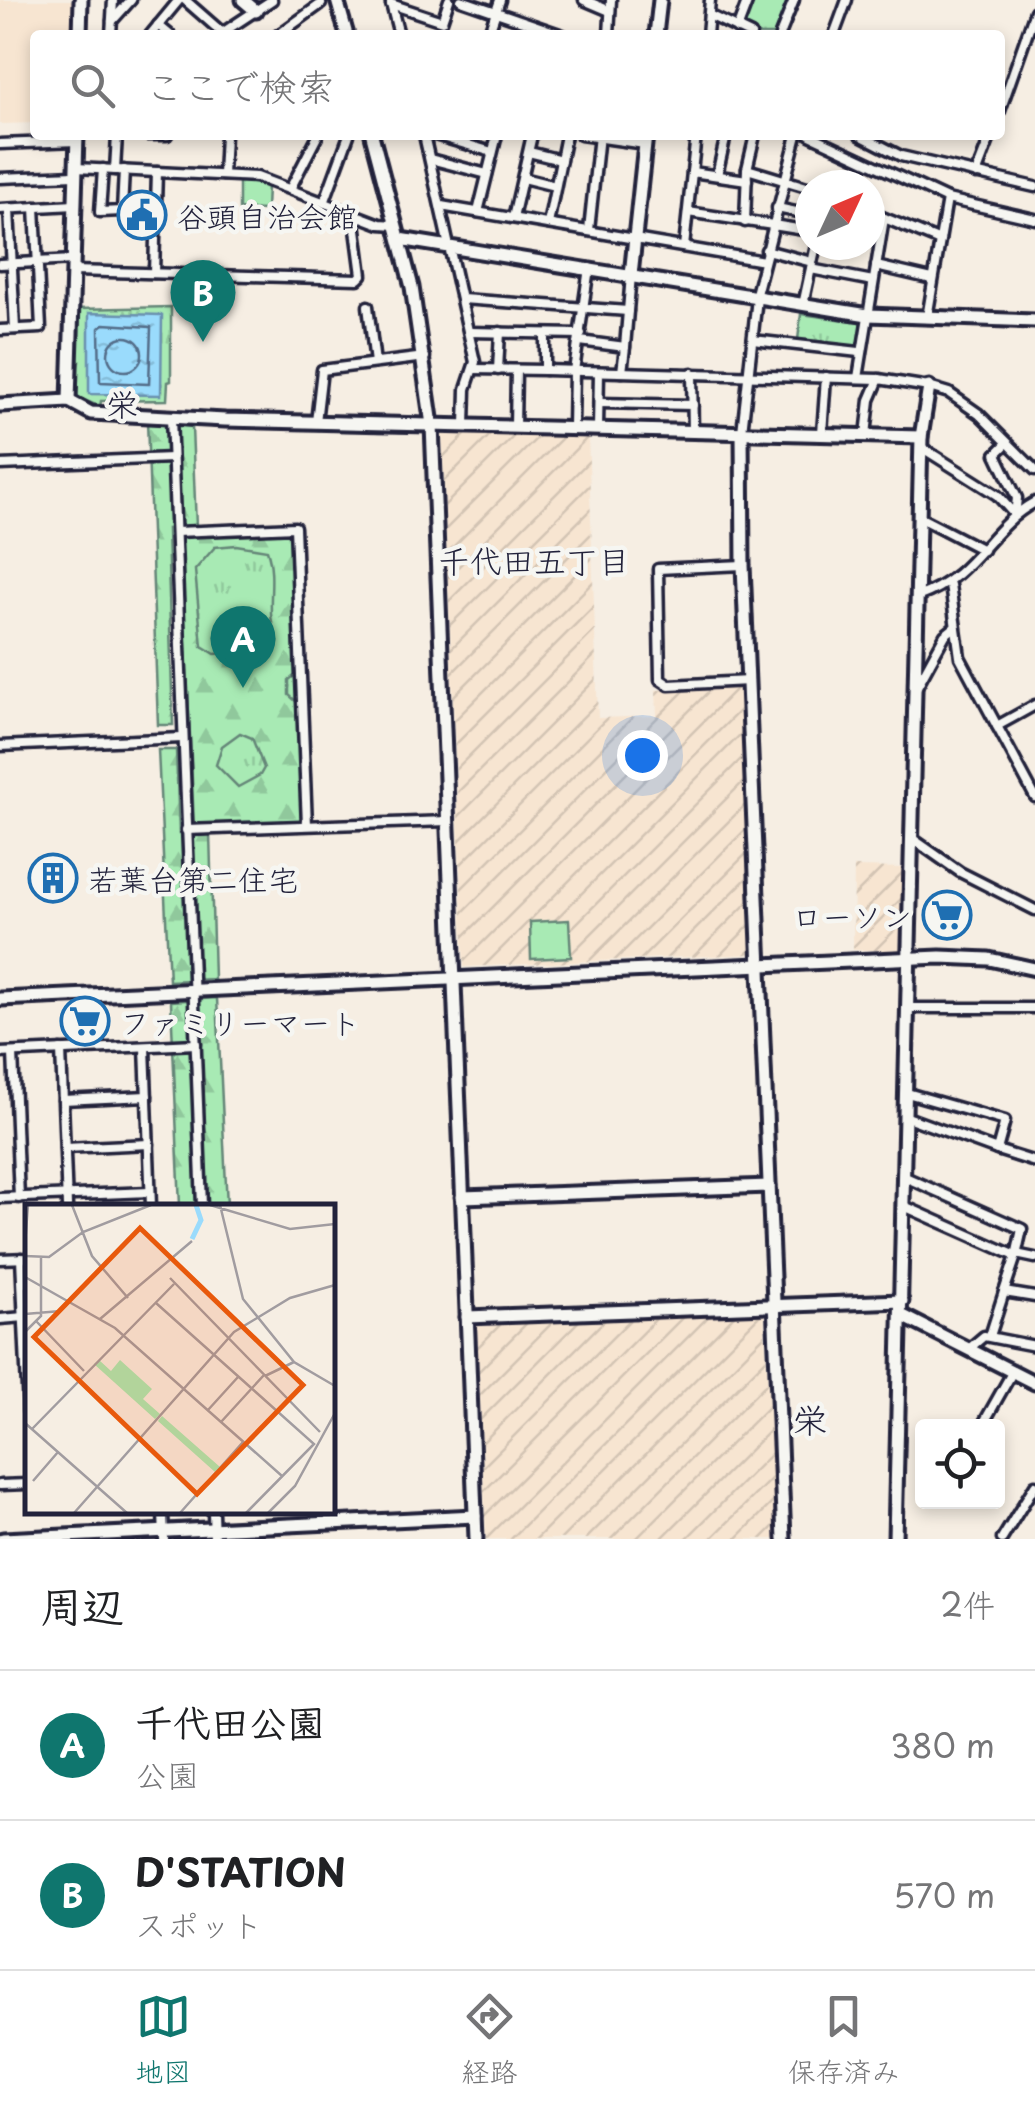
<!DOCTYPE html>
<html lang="ja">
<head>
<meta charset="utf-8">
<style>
	:root { --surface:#fff; --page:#f2f2f2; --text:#202124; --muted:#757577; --line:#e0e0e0; --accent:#0f766e }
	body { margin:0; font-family:"Playpen Sans","Klee One",sans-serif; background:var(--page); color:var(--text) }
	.controls { position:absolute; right:30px; bottom:30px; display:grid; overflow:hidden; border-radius:10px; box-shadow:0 5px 15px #0003 }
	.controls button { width:90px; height:90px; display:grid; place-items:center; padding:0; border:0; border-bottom:2px solid var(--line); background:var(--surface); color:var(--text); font:50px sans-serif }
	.compass { position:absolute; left:795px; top:170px; width:90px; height:90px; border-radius:50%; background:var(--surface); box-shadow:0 5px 15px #0003; rotate:46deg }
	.you { position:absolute; left:642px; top:755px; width:35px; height:35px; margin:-25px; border:8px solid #fff; border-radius:50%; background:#1a73e8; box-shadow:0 0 0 15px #1a73e833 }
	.badge { display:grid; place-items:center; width:65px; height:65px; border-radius:50%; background:var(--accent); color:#fff; font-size:32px; font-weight:700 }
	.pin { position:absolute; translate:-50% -82px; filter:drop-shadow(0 2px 5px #0008) }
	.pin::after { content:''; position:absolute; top:52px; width:35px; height:30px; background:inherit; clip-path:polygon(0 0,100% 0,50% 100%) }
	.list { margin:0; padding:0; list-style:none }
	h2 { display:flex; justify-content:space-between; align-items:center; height:130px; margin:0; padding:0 40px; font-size:42px }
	h2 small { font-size:32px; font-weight:400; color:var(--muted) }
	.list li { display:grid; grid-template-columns:65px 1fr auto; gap:30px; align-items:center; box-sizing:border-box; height:150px; padding:0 40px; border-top:2px solid var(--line) }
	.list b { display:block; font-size:38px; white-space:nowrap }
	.list p { margin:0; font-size:32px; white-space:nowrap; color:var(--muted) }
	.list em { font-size:32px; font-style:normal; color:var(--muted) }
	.icon { flex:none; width:55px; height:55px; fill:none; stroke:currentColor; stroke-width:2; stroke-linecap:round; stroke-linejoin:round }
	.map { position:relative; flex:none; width:1035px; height:1539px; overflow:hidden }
	.search { position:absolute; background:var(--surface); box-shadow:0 5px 15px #0003; left:30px; right:30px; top:30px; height:110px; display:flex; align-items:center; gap:25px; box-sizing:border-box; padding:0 35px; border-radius:10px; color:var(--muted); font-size:38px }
	.sheet { height:430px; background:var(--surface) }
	nav { display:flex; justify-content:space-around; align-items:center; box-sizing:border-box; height:140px; border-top:2px solid var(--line); background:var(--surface); font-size:28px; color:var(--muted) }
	nav a { display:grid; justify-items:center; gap:5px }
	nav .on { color:var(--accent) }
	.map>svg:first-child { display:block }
	.built { fill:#f7e5d1 }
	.industrial { fill:url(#industrial-furrows) }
	.grass { fill:url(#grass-tufts); stroke:#658678; stroke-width:2.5 }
	.forest { fill:url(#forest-firs); stroke:#658678; stroke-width:2.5; fill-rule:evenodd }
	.garden { fill:#a8eab4; stroke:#658678; stroke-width:2.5 }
	.water { fill:url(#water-ripples); stroke:#6a91af; stroke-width:2.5 }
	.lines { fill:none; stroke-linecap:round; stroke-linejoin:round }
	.shore { stroke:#526c88; stroke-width:2.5 }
	.street-casing { stroke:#22223b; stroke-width:15 }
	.secondary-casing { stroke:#22223b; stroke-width:19 }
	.street { stroke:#f6f6f2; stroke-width:8 }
	.secondary { stroke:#f6f6f2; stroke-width:11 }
	.labels { text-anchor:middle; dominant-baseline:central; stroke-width:9; stroke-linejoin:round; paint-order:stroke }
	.poi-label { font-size:30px; fill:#22223b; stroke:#f6f6f2; text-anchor:start }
	.neighbourhood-label { font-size:32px; fill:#22223b; stroke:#f6f6f2 }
	.quarter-label { font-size:35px; fill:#22223b; stroke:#f6f6f2 }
	.inset-river { fill:none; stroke:#9adbfc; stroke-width:5 }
	.inset-road { fill:none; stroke:#a19ca0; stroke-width:2.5 }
	.view { fill:#e8590c; fill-opacity:0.15; stroke:#e8590c; stroke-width:5 }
	.inset-edge { fill:none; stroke:#22223b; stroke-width:5 }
</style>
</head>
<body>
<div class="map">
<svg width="1035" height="1539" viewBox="0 0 1035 1539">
	<defs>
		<pattern id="industrial-furrows" width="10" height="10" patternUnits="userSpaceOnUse" patternTransform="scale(2.5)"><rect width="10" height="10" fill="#f7e5d1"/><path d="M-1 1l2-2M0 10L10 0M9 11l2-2" fill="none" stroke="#d3c4b4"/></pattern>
		<pattern id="grass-tufts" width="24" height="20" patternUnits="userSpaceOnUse" patternTransform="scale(2.5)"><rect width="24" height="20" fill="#a8eab4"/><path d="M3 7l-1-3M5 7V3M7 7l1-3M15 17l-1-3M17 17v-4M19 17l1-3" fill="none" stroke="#90c89c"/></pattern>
		<pattern id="forest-firs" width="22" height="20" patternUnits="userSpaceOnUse" patternTransform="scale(2.5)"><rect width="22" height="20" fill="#a8eab4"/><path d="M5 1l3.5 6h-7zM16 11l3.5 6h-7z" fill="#90c89c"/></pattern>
		<pattern id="water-ripples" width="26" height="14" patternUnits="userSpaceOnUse" patternTransform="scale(2.5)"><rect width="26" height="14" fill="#9adbfc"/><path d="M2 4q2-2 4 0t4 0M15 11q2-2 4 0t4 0" fill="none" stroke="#84bcd9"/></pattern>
	</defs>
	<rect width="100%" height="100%" fill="#f6eee3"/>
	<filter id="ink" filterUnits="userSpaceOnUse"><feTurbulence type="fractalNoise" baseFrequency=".01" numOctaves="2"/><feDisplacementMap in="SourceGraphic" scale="20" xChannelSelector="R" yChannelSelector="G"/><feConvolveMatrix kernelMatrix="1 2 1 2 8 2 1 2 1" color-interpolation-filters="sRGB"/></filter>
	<g filter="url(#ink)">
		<polygon class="built" points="0,0 76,0 75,35 35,35 35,123 0,124"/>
		<g class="industrial">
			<polygon points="442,433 588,436 598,718 657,716 656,690 744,686 754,954 464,967"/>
			<polygon points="854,867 907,868 905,950 853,950"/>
			<polygon points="764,1313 776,1539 486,1539 477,1326"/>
		</g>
		<g class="grass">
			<polygon points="750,0 790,0 776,35 760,35 742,27"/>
			<polygon points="239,180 267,186 266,210 239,209"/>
			<polygon points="171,307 171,381 168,382 167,400 101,401 100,407 75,396 76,309"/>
			<polygon points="801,314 861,322 859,347 798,340"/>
			<polygon points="292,529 303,820 194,826 181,536"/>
		</g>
		<g class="forest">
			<polygon points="147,420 192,427 196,527 167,529 173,725 158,725"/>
			<path d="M292,529l6,144 -9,7v15l10,9 4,116 -109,6 -13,-290zM236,545l31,5c11,31 -4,62 11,92l-4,6 -59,6 -13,-8 -7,-76 20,-23zM240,733l12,5 12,30 -4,7 -22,12 -22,-22 6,-19z"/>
			<polygon points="158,750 176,750 179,833 210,832 214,979 169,981"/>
			<polygon points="217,998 227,1206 180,1206 171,1001"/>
		</g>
		<polygon class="garden" points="569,920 571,957 531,959 530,922"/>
		<polygon class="water" points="89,313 162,315 161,395 89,394"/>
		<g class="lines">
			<g class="shore">
				<polygon points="104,324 151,327 149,384 100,382 99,328"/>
				<circle cx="125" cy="354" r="17"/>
			</g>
			<g class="street-casing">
				<g id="street">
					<polyline points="185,0 225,35"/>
					<polyline points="461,0 563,35"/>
					<polyline points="584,0 610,11"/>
					<polyline points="391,4 442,21 449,0"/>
					<polyline points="391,4 399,35"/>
					<polyline points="709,15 751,35"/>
					<polyline points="112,21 131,0"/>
					<polyline points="158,25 170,35"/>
					<polyline points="737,29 748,0"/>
					<polyline points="111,35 113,0"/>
					<polyline points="150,35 179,0"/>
					<polyline points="219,35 272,0"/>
					<polyline points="278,35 321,4"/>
					<polyline points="488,35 500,0"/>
					<polyline points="609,35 611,0"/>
					<polyline points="707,35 710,0"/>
					<polyline points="780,35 794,0"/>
					<polyline points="834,35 847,0"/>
					<polyline points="1000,111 1035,11"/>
					<polyline points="147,135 167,135"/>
					<polyline points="424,135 475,362 466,389 465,426"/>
					<polyline points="435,135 492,152"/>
					<polyline points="581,135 645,144"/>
					<polyline points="810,135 947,199 1035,219"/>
					<polyline points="860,135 901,156 1035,187"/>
					<polyline points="0,144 77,141"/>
					<polyline points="529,152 561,160"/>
					<polyline points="430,159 487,174"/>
					<polyline points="76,168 257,177 380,224 396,225"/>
					<polyline points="103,169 100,212 122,211 124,170"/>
					<polyline points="747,169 810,188"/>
					<polyline points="115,170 117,135"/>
					<polyline points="692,172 696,135"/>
					<polyline points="976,174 991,135"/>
					<polyline points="223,175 225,135"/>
					<polyline points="717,175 726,135"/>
					<polyline points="0,178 75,175"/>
					<polyline points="523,178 555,186"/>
					<polyline points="290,189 318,135"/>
					<polyline points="324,203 349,135"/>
					<polyline points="441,206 764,261"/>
					<polyline points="777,208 806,214 804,230"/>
					<polyline points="0,209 75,205"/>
					<polyline points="9,209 15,329"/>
					<polyline points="478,212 497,135"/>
					<polyline points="688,212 773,225"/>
					<polyline points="870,212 940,241"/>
					<polyline points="513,218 532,135"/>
					<polyline points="745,222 747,169 755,135"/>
					<polyline points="548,224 566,135"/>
					<polyline points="773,225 810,231"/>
					<polyline points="589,230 599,135"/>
					<polyline points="684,247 692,172 747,180"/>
					<polyline points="766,250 812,262"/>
					<polyline points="0,264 73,260"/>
					<polyline points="876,266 932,279"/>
					<polyline points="811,269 873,281"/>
					<polyline points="73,271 358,279 362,275 354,214"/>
					<polyline points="154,273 157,172"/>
					<polyline points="755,298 797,135"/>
					<polyline points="462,299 628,311 631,275"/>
					<polyline points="803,305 816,245"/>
					<polyline points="368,306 375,363"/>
					<polyline points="927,318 947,199"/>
					<polyline points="0,330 41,328 35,207"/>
					<polyline points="469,332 581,334"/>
					<polyline points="545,334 545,370 879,379 929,387 949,393 979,414 1035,470"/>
					<polyline points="753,340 859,352"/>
					<polyline points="580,341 625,347 622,372"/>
					<polyline points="625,347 628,311"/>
					<polyline points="474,369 545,370"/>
					<polyline points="498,370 500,332"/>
					<polyline points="692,373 693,432"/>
					<polyline points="858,378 884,218"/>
					<polyline points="599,403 693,405"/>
					<polyline points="171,417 202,1206"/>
					<polyline points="316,422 322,370 425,357"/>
					<polyline points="515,427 516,370"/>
					<polyline points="573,428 574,371 589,268"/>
					<polyline points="598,429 599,372"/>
					<polyline points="742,432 757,298"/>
					<polyline points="822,433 826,377"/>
					<polyline points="866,435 870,400 879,379"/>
					<polyline points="1007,443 996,454 1017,498 1015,515"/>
					<polyline points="921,447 997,495 1015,515"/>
					<polyline points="0,465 172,458"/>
					<polyline points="919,517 983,550"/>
					<polyline points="176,532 295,527 307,825"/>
					<polyline points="743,565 658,569 660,679 669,685 749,681"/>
					<polyline points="950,585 960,657 1035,797"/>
					<path d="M917,597c60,-21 70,-69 118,-95"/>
					<polyline points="915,690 945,635 955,627"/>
					<polyline points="997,726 1035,705"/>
					<polyline points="0,746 182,738"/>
					<polyline points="186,830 448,821"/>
					<polyline points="913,839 960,872 1035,910"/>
					<polyline points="909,1008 1035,1008"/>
					<polyline points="145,1047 151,1206"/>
					<polyline points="61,1050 67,1206"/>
					<polyline points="0,1053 196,1044"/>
					<polyline points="13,1053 19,1198"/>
					<polyline points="63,1100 147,1096"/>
					<polyline points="907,1117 997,1150 1005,1121 907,1093"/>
					<polyline points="65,1148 149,1144"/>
					<polyline points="997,1150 1035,1162"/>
					<polyline points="0,1198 150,1192"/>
					<polyline points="904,1206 1016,1256 1022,1229 905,1177"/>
					<polyline points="1016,1254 1035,1258"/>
					<polyline points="21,1258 28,1412"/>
					<polyline points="0,1259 28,1258"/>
					<polyline points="1004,1292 1016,1256"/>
					<polyline points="0,1319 25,1317"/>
					<polyline points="990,1336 1004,1292 1035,1297"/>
					<polyline points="971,1347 984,1336 1035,1346"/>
					<polyline points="982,1426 1013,1371"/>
					<polyline points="0,1485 28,1484"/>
					<polyline points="163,1512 164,1539"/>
					<polyline points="213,1512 214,1539"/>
					<polyline points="1002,1539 1035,1485"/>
				</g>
			</g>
			<g class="secondary-casing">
				<g id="secondary">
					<polyline points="243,0 256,11"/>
					<polyline points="337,0 347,35"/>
					<polyline points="80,35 81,0"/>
					<polyline points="656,35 660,0"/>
					<polyline points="372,135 412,287 432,425 476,1539"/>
					<polyline points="400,239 868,315 1035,321"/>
					<polyline points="631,275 646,135"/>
					<polyline points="69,401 77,135"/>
					<polyline points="0,405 69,401 91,413 225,420 921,437"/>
					<polyline points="742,432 743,565 784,1539"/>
					<polyline points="0,999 940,957 989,959 1035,969"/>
					<polyline points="462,1197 769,1186"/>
					<polyline points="901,1315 1035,1383"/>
					<polyline points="467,1317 902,1301"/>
					<polyline points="3,1539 475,1516"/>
					<polyline points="895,1539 921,437 929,387"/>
				</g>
			</g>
			<use href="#street" class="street"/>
			<use href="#secondary" class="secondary"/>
		</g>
	</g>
	<defs>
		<g id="civic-ring" transform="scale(2.5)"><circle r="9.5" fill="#f6f6f2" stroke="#1f6fb2" stroke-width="1.5"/><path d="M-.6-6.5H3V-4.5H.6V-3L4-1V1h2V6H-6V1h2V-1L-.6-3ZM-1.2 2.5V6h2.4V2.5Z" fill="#1f6fb2"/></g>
		<g id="building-ring" transform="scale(2.5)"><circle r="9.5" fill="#f6f6f2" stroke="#1f6fb2" stroke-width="1.5"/><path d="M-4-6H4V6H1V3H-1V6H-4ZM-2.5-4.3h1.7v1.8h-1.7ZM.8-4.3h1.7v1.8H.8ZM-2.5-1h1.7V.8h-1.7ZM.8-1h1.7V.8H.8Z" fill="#1f6fb2"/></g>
		<g id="supermarket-ring" transform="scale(2.5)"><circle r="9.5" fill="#f6f6f2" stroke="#1f6fb2" stroke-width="1.5"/><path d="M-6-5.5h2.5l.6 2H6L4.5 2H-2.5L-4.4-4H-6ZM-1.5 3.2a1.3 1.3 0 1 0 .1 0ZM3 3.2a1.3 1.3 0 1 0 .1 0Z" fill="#1f6fb2"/></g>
	</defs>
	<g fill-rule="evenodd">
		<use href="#civic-ring" x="142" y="215"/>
		<use href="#building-ring" x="53" y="878"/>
		<use href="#supermarket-ring" x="947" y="915"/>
		<use href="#supermarket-ring" x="85" y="1021"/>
	</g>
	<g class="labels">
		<g class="poi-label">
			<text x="177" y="215">谷頭自治会館</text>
			<text x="88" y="878">若葉台第二住宅</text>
			<text x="912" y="915" text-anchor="end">ローソン</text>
			<text x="120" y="1021">ファミリーマート</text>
		</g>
		<g class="neighbourhood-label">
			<text x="122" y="403">栄</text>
			<text x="534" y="560">千代田五丁目</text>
		</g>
		<g class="quarter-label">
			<text x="810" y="1418">栄</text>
		</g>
	</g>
	<g transform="translate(25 1204)">
		<rect width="310" height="310" fill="#f6eee3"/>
		<path d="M74,156l12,11 9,-11 32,29 -9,10 17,15 -5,5 -61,-55zM137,212l58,51 -5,5 -57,-51z" fill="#a8eab4"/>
		<path class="inset-river" d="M167,35l9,-19 -5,-15"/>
		<path class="inset-road" d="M47,1l20,51 36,42M185,1l80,24 45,-5M195,1l23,94 51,63 41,24M0,41l3,-40M0,52l24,1 34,-25 68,-27M0,73l90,51 167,148M145,74l150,154M131,99l158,141 -68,69M0,110l36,-3M75,115l92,-78M11,117l48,50M0,128l16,-16v-58M240,172l29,-14M183,206l30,-33M196,218l43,-47M0,219l102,90M7,225l142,-145M8,277l25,-29M49,309l160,-181 56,-34 45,-13M155,309l63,-71M243,309l27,-27 40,-73"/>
		<path class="view" d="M115,24l163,157 -106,109 -163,-157z"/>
		<rect width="310" height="310" class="inset-edge"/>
	</g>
</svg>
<div class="controls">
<button><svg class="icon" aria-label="locate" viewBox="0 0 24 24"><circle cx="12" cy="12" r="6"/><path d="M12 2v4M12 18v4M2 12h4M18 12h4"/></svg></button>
</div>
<svg class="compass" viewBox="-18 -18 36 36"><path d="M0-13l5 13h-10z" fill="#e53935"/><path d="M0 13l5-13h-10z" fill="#757577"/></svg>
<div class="you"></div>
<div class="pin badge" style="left:243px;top:688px">A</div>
<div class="pin badge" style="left:203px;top:342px">B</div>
<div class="search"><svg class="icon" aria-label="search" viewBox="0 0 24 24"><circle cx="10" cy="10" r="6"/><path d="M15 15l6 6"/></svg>ここで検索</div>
</div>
<section class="sheet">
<h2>周辺<small>2件</small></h2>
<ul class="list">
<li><span class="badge">A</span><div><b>千代田公園</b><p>公園</p></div><em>380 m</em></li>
<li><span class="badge">B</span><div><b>D'STATION</b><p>スポット</p></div><em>570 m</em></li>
</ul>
</section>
<nav>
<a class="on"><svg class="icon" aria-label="map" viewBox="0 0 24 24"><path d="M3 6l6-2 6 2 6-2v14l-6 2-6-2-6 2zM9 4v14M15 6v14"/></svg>地図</a>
<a><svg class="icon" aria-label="directions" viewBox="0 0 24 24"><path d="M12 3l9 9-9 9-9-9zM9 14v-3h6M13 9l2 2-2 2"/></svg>経路</a>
<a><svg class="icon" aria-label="saved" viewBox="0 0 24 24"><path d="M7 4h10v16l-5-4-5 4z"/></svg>保存済み</a>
</nav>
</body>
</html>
